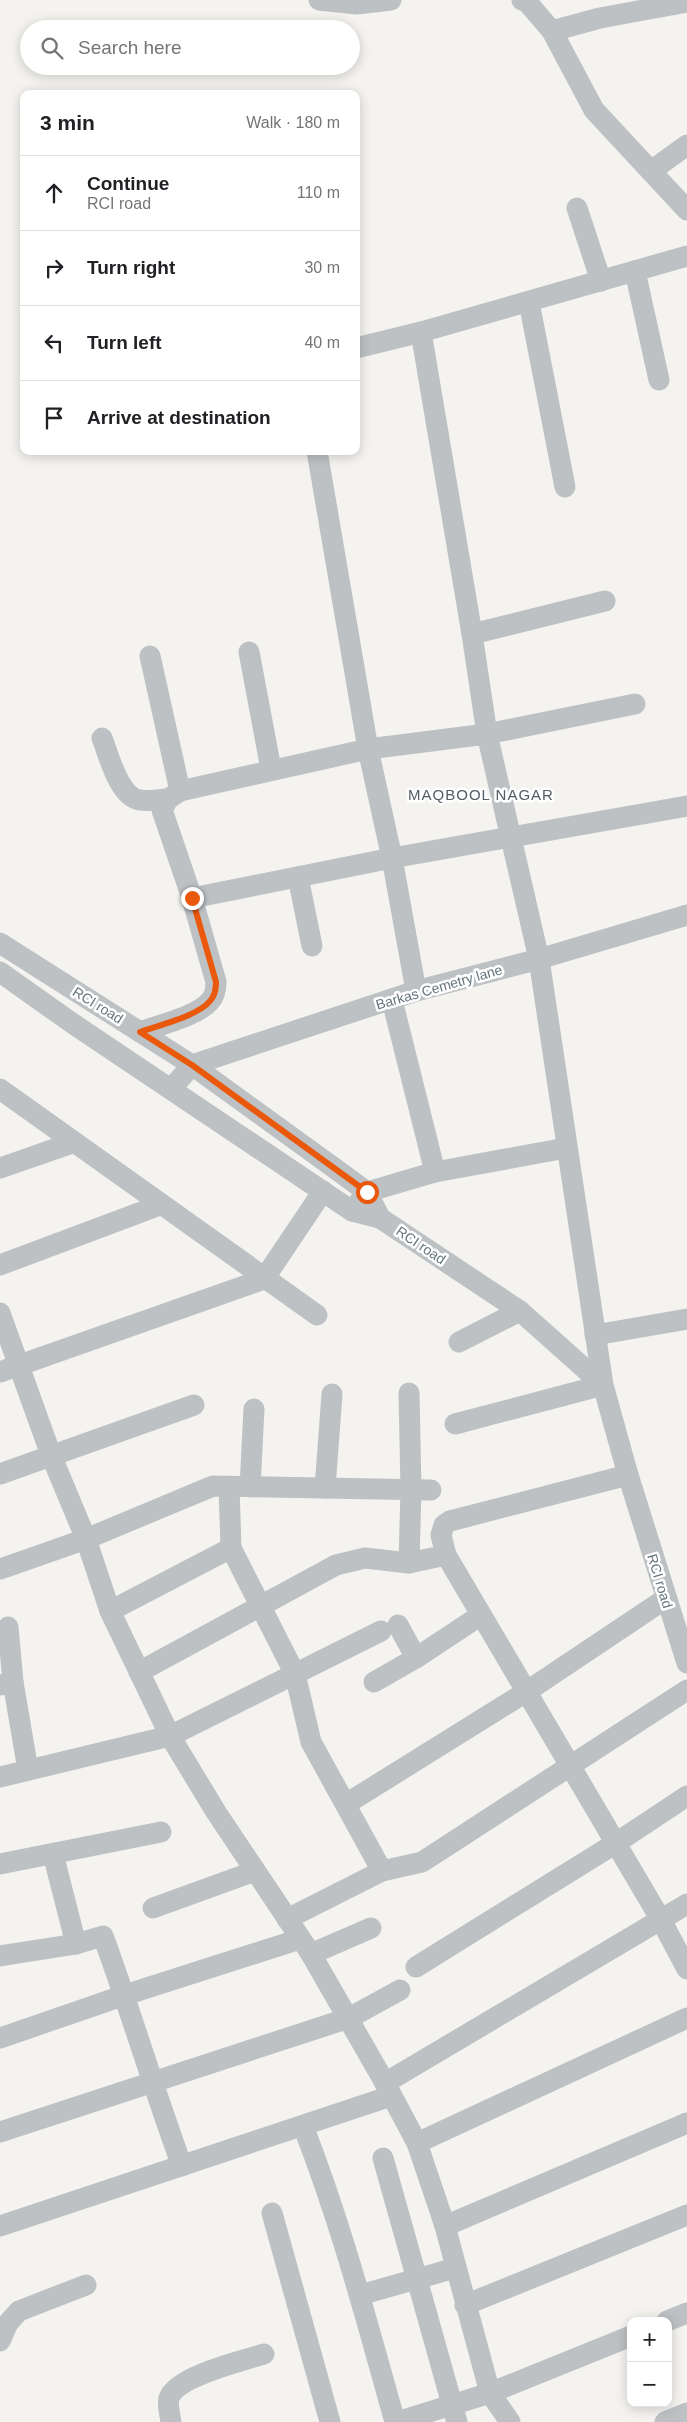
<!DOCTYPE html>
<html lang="en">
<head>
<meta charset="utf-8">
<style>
	:root { --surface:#fff; --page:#f2f2f2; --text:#202124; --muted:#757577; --line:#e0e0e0 }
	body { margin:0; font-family:Arial,sans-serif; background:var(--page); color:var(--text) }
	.controls { position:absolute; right:15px; bottom:15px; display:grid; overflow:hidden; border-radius:10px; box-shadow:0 2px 12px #0003 }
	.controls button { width:45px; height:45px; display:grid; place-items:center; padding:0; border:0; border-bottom:1px solid var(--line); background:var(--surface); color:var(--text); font:25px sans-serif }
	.stop { position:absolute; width:15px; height:15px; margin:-11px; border:4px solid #ea580c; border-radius:50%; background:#fff }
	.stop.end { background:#ea580c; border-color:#fff; box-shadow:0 1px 5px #0008 }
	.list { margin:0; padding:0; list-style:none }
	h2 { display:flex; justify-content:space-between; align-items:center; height:65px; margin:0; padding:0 20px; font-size:21px }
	h2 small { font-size:16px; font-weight:400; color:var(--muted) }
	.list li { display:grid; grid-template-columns:32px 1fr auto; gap:15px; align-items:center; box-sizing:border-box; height:75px; padding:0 20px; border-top:1px solid var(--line) }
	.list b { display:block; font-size:19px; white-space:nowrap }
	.list p { margin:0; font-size:16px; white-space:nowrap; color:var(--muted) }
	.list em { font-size:16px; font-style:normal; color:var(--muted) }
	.icon { flex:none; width:28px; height:28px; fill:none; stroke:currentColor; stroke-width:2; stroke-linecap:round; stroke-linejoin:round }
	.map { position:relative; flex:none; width:687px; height:2422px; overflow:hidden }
	.search { position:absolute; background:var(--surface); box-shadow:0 2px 12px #0003; left:20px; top:20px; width:340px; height:55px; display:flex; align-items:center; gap:12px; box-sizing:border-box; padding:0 18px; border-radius:28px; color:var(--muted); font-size:19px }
	.panel { position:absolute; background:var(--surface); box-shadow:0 2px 12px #0003; left:20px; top:90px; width:340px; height:365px; border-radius:10px }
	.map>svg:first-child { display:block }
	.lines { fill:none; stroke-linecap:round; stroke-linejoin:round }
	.minor { stroke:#bdc1c4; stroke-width:21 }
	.route { stroke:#ea580c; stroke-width:6 }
	.labels { text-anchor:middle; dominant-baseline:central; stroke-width:5; stroke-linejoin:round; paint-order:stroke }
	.street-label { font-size:14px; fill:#65757e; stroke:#fff }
	.neighbourhood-label { font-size:15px; letter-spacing:1px; fill:#525d64; stroke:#fff }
</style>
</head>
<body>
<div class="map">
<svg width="687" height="2422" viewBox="0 0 687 2422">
	<rect width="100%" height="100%" fill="#f4f3f0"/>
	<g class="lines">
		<g class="minor">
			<polyline points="319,0 357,4 391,0"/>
			<polyline points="522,0 527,2 552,31 594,110 687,210"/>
			<polyline points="552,31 600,18 687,2"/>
			<polyline points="651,171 687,145"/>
			<polyline points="577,208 601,281"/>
			<polyline points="635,271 659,380"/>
			<polyline points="529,302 565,487"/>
			<polyline points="356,348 421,332"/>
			<polyline points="317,451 368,749 392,858 416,991"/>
			<polyline points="472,634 605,601"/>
			<polyline points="249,652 271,769"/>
			<polyline points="150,656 180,791"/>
			<path d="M102,738c7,18 17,59 38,62 9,2 19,-1 28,-1"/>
			<polyline points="298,877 312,946"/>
			<polyline points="192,898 392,858 687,806"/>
			<polyline points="0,943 192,1065 337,1170 367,1192 380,1218 520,1311 603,1385 628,1475 687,1663"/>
			<polyline points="0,972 72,1023 352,1211 380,1218"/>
			<polyline points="392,1000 435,1172"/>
			<path d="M140,1032c19,-7 58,-16 70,-31 5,-5 6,-11 6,-19l-24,-84 -30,-88 6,-11 12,-8 188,-42 119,-15 148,-30"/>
			<polyline points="0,1089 317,1315"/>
			<polyline points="171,1089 192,1065 416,991 539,959 687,915"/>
			<polyline points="0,1168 72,1143"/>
			<polyline points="359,1202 367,1192 435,1172 566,1148"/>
			<polyline points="0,1265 160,1205"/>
			<polyline points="0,1313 51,1455 86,1539 110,1611 170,1736 216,1812 311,1954 385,2083 417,2143 445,2226 490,2393 510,2422"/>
			<polyline points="595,1335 687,1319"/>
			<polyline points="459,1342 520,1311"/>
			<polyline points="0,1372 264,1279 323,1191"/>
			<polyline points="409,1393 411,1489 409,1563"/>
			<polyline points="455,1424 603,1385 539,959 487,734 472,634 421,332 687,256"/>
			<polyline points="0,1474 194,1405"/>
			<polyline points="250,1487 254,1409"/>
			<polyline points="325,1488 332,1394"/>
			<polyline points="231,1548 295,1674 311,1742 382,1871"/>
			<polyline points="446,1555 661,1920 687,1969"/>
			<polyline points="0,1569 86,1539 213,1486 431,1490"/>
			<polyline points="110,1611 231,1548 229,1487"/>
			<polyline points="398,1625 416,1658"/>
			<polyline points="139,1672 336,1565 365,1558 409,1563 446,1555 441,1535 444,1525 450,1521 628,1475"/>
			<polyline points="13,1682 28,1770"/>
			<polyline points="374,1682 416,1658 481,1615"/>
			<polyline points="0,1685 13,1682 8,1627"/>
			<polyline points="0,1777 170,1736 381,1631"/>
			<polyline points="346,1804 526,1692 665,1599"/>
			<polyline points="53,1854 76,1944"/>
			<polyline points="0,1864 161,1832"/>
			<polyline points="153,1908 255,1871"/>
			<polyline points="287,1919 382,1871 422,1862 687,1690"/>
			<polyline points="311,1954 371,1928"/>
			<path d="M0,1956l76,-12 27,-8c28,76 51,154 79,230"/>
			<polyline points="416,1967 616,1843 687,1796"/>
			<polyline points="0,2038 125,1995 300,1939"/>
			<polyline points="385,2083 687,1904"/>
			<path d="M303,2126c38,97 64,196 92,296"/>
			<polyline points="0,2132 349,2018 400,1990"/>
			<polyline points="417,2143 687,2018"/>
			<polyline points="383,2158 457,2422"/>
			<polyline points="272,2213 330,2422"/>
			<polyline points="0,2226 391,2096"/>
			<polyline points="445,2226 687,2123"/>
			<polyline points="360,2295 455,2268"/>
			<polyline points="465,2305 687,2215"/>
			<polyline points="667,2321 687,2313"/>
			<polyline points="0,2341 8,2323 19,2311 86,2285"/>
			<path d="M171,2422c-1,-8 -4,-16 -2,-24 8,-22 73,-37 95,-44"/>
			<polyline points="397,2422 490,2393 631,2336"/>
			<polyline points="665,2422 687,2413"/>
		</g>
	</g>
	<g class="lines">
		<path class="route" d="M192,898l24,84c0,8 -1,14 -6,19 -12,15 -51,24 -70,31l52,33 175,127"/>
	</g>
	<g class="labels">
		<g class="street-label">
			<text transform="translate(439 987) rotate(-16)">Barkas Cemetry lane</text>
			<text transform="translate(98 1005) rotate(32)">RCI road</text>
			<text transform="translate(421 1245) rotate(34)">RCI road</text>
			<text transform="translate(660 1581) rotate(73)">RCI road</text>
		</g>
		<g class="neighbourhood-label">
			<text x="481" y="794">MAQBOOL NAGAR</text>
		</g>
	</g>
</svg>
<div class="controls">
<button>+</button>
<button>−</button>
</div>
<div class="stop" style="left:367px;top:1192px"></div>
<div class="stop end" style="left:192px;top:898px"></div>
<div class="search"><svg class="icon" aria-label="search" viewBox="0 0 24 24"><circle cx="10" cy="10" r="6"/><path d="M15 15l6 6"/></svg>Search here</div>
<section class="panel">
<h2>3 min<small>Walk · 180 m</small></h2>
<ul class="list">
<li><svg class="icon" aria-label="ahead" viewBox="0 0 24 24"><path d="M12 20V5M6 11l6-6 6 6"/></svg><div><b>Continue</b><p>RCI road</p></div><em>110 m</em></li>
<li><svg class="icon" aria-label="right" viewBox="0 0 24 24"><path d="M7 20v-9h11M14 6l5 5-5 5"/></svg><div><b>Turn right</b></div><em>30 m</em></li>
<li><svg class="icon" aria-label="left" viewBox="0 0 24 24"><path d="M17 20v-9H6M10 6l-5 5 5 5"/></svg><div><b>Turn left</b></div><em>40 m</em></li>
<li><svg class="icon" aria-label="arrive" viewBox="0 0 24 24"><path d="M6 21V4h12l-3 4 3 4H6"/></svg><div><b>Arrive at destination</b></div></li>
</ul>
</section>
</div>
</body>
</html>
